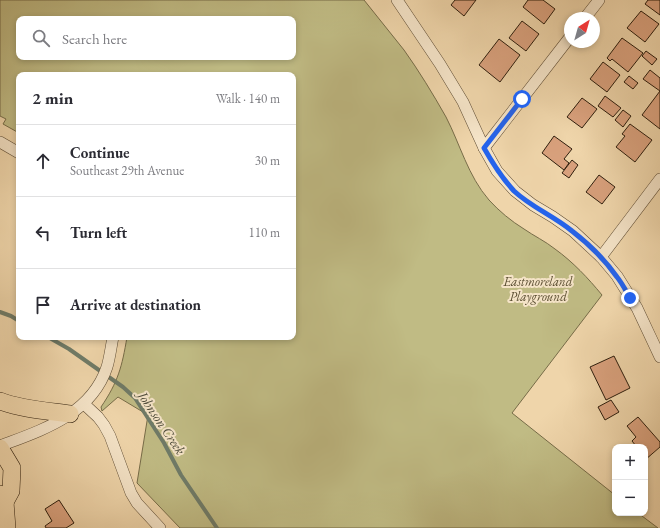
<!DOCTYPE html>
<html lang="en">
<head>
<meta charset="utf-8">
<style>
	:root { --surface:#fff; --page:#f2f2f3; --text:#2b2b33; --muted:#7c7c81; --line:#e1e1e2 }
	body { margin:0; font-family:"EB Garamond",serif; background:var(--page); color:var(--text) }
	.controls { position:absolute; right:12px; bottom:12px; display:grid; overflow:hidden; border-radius:8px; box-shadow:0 2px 6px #0003 }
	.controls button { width:36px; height:36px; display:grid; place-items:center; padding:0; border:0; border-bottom:1px solid var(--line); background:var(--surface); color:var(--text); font:20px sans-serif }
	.compass { position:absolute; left:564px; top:12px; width:36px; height:36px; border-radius:50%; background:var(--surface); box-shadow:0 2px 6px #0003; rotate:37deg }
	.stop { position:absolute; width:12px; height:12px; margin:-9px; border:3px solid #2563eb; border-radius:50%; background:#fff }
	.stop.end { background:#2563eb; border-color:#fff; box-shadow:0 1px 4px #0008 }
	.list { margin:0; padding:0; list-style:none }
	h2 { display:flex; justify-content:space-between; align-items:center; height:52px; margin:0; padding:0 16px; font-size:17px }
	h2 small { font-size:13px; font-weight:400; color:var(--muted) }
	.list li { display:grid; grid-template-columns:26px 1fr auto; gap:12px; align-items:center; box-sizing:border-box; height:72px; padding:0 16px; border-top:1px solid var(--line) }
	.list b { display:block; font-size:15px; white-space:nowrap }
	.list p { margin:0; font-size:13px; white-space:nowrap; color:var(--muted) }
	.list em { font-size:13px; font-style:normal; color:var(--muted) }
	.icon { flex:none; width:22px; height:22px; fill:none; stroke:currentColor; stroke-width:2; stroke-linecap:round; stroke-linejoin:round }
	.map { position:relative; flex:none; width:660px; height:528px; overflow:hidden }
	.search { position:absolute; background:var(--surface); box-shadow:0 2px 6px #0003; left:16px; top:16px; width:280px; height:44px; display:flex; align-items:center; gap:10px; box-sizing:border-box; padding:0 14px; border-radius:8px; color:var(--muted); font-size:15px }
	.panel { position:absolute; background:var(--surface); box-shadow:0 2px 6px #0003; left:16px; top:72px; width:280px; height:268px; border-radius:8px }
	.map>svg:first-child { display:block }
	.green { fill:#c0bb84; stroke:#776c48; fill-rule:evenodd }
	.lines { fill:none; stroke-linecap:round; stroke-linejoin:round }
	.stream { stroke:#6f7b68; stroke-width:4 }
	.building { fill:#d9a17d; stroke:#2e1e0d }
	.street-casing { stroke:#5e4c34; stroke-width:12 }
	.primary-casing { stroke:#2e1e0d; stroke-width:18 }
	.street { stroke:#f5e4c8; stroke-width:11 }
	.primary { stroke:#efd5aa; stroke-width:17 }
	.route { stroke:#2563eb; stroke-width:5 }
	.labels { text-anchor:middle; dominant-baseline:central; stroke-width:4; stroke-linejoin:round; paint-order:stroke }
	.park-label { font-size:13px; font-style:italic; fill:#5a4d31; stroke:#f5e4c8 }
	.water-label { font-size:14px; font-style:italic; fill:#4e4c3b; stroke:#f5e4c8 }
</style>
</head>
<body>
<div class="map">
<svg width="660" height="528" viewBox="0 0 660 528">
	<rect width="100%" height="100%" fill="#efd5aa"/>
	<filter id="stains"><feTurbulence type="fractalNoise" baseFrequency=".005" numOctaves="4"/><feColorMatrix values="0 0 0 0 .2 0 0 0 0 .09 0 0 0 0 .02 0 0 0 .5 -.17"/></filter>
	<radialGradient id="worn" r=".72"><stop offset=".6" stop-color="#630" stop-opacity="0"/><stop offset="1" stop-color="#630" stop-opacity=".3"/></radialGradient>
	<path class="green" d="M0,0h364c13,17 27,33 40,50 15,21 29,44 42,67 14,27 22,59 43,83 10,11 22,21 35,29 10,7 21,12 31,20 18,13 33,29 47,46l-90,118 103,82v18h23l20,15h-478l-43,-45 11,-68 -30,-18 -16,14 -1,-4c17,-25 21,-40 26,-70h166v-262h-274v58l-16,-9 3,-5 -6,-3zM19,19h274v38h-274z"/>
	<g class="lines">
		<g class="stream">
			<polyline points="0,312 11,316 19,321"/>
			<polyline points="48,337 69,349 123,387 135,398 164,443 181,475 217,528"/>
		</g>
	</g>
	<g class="building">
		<polygon points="455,0 476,0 464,16 451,5"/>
		<polygon points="528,0 543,0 555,9 544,24 523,7"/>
		<polygon points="648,0 660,0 660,15 645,4"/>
		<polygon points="641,11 659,24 645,42 627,28"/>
		<polygon points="522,21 539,34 526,51 509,38"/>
		<polygon points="622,38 643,53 628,72 612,59 610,61 607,58"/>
		<polygon points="499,39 520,55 500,82 479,65"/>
		<polygon points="646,51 657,59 652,65 642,56"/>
		<polygon points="603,62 620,75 607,92 590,79"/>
		<polygon points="650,70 660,78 660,129 642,115 660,91 643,79"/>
		<polygon points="629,76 638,83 633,89 624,82"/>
		<polygon points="605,96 621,108 613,117 598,106"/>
		<polygon points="582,98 597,109 582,128 567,117"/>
		<polygon points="623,110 631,116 623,127 615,120"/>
		<polygon points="630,124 652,140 635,162 616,147 625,136 622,134"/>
		<polygon points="554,136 572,149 564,159 569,163 564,170 542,153"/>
		<polygon points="572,160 578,165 569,178 562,173"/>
		<polygon points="599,175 615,187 602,204 586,192"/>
		<polygon points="614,356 630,388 606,400 590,367"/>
		<polygon points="611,400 619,412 605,420 598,407"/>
		<polygon points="638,417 660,442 660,447 645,460 645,447 635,447 636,446 632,441 636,437 627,426"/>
		<polygon points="59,500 74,523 66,528 46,528 45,526 52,521 45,509"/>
	</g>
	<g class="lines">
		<g class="street-casing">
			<g id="street">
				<polyline points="397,0 440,64 463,102 484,148 497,171 515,191 533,205 553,217 573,231 601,257 617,276 637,308 660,357"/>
				<polyline points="585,18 599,0"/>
				<polyline points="0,142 19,153"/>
				<polyline points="484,148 570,37"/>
				<polyline points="601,257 660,179"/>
				<polyline points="84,404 98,417 104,425 110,436 131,493 137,503 160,528"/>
				<path d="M0,446c42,-16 91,-31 107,-79 3,-10 4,-20 6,-30"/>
			</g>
		</g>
		<g class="primary-casing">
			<g id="primary">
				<path d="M0,401c20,8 48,10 70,13"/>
				<polyline points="0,448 12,468 11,491 5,502"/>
				<polyline points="0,494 5,502 7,528"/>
			</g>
		</g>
		<use href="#street" class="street"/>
		<use href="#primary" class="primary"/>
	</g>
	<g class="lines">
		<path class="route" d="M522,99l-38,49c9,16 18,30 30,43 17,16 40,25 58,40 17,13 33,29 45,46 5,6 9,14 13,21"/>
	</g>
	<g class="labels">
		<g class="park-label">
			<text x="538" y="281">Eastmoreland<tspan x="538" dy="15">Playground</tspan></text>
		</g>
		<g class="water-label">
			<text transform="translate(162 423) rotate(56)">Johnson Creek</text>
		</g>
	</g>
	<rect width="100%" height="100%" filter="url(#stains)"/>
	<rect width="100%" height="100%" fill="url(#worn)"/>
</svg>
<div class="controls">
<button>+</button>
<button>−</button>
</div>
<svg class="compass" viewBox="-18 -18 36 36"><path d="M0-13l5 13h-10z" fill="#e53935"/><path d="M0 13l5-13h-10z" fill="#7c7c81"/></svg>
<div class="stop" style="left:522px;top:99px"></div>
<div class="stop end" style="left:630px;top:298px"></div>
<div class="search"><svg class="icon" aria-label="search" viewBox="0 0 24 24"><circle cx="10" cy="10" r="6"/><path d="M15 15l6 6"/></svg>Search here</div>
<section class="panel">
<h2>2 min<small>Walk · 140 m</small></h2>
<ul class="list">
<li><svg class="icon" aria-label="ahead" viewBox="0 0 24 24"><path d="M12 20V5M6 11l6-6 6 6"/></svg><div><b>Continue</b><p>Southeast 29th Avenue</p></div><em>30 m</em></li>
<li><svg class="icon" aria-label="left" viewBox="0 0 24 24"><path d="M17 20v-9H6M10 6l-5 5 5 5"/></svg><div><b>Turn left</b></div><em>110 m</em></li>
<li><svg class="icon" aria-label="arrive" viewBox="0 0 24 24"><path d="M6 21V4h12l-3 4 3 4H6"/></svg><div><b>Arrive at destination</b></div></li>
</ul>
</section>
</div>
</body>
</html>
